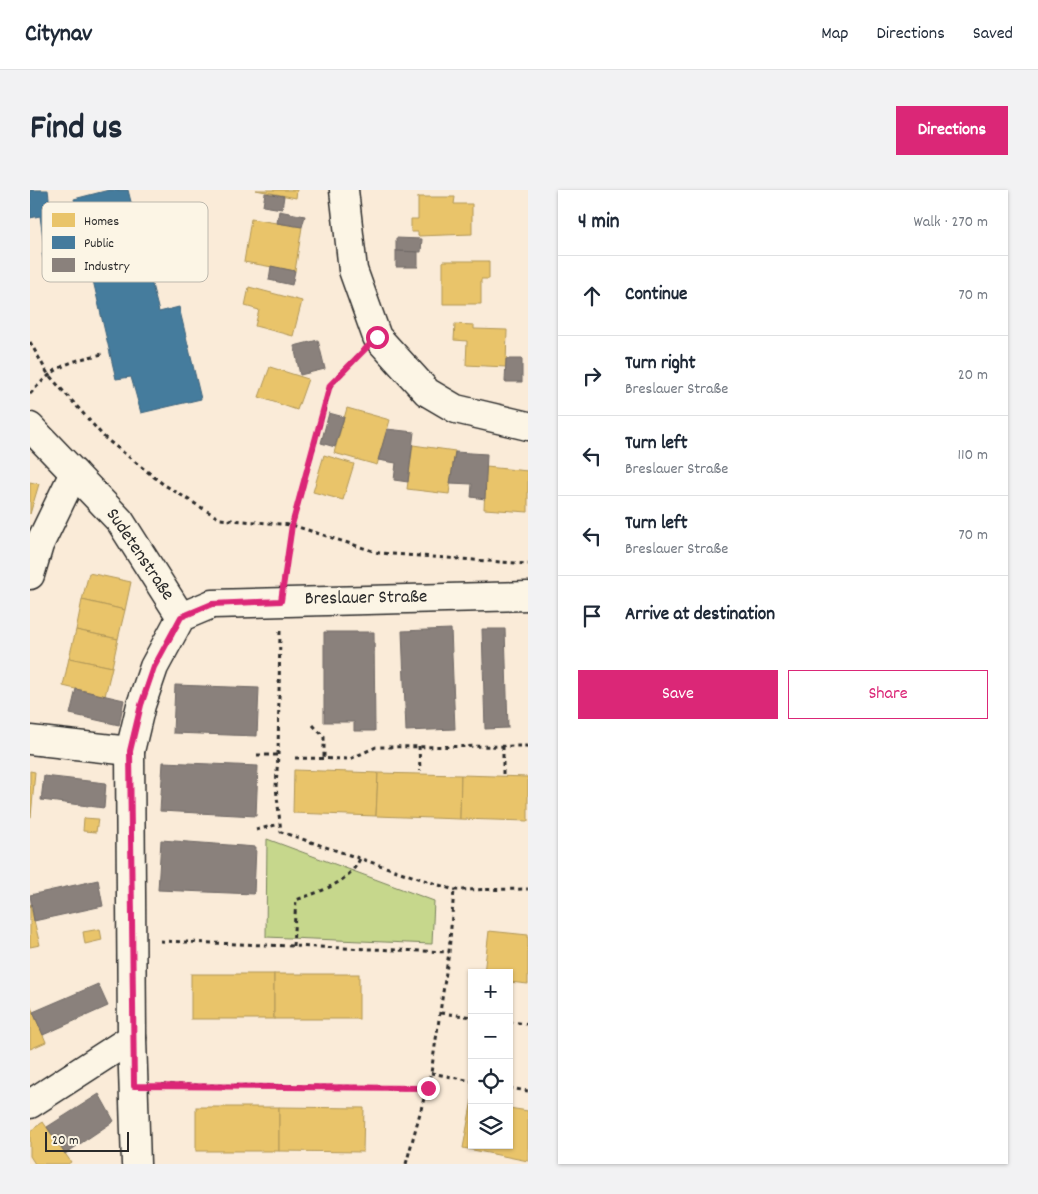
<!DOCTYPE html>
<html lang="en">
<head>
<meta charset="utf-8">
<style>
	:root { --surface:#fff; --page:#f2f2f3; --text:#1f2937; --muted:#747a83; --line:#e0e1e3; --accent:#db2777 }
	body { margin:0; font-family:Dekko,sans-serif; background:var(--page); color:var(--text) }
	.controls { position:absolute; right:15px; bottom:15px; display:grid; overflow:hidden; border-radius:0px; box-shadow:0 1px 4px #0004 }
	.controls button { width:45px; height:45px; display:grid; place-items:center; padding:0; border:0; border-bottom:1px solid var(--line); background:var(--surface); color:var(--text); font:25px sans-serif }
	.scale { position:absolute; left:15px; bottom:12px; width:84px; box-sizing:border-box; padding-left:5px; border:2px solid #2b2b2b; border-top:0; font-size:14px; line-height:18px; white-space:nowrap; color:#2b2b2b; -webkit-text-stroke:4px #fcf5e5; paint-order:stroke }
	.stop { position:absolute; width:15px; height:15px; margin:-11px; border:4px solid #db2777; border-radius:50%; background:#fff }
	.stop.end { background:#db2777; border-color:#fff; box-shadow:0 1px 5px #0008 }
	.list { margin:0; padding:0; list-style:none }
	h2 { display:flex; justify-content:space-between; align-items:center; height:65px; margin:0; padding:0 20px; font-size:21px }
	h2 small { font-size:16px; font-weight:400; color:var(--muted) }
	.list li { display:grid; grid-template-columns:32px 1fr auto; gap:15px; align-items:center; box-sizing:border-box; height:80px; padding:0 20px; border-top:1px solid var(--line) }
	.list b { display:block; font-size:19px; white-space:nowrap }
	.list p { margin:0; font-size:16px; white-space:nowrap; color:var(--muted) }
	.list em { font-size:16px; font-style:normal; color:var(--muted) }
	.actions { display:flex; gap:10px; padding:15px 20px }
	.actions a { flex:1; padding:11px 0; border:1px solid var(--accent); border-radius:0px; text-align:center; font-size:18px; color:var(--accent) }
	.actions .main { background:var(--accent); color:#fff }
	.icon { flex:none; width:28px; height:28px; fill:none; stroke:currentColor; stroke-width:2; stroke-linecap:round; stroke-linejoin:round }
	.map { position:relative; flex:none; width:498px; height:974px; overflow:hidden; border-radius:0px }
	header { display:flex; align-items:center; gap:30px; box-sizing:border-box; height:70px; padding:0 25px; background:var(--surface); border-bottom:1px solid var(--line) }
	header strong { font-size:24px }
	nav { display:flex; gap:28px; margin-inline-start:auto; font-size:18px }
	.intro { display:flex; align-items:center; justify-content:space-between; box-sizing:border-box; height:120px; padding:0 30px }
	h1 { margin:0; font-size:35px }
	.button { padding:12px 22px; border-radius:0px; background:var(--accent); color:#fff; font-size:18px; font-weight:700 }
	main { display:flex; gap:30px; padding:0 30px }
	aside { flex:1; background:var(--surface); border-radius:0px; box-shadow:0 1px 4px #0004 }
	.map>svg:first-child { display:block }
	.green { fill:#c6d78c; stroke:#78815c }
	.homes { fill:#e9c46a; stroke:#b09657 }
	.public { fill:#457b9d; stroke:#3d637b }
	.industry { fill:#8a817c; stroke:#6e6764 }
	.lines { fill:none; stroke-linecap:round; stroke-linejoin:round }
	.minor-casing { stroke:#2b2b2b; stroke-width:31 }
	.path { stroke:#2b2b2b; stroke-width:3; stroke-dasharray:4 4; stroke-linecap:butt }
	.minor { stroke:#fcf5e5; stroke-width:28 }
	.route { stroke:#db2777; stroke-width:6 }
	.labels { text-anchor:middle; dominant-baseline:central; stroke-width:5; stroke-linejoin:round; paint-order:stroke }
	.street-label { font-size:19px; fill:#2b2b2b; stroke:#fcf5e5 }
	.key { fill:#fcf5e5; stroke:#bdb8ad; stroke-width:1 }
	.key-label { font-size:14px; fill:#2b2b2b }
</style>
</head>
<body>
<header>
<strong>Citynav</strong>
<nav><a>Map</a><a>Directions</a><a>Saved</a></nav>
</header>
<div class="intro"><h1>Find us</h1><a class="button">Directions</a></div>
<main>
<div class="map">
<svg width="498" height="974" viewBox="0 0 498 974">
	<rect width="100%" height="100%" fill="#faebd8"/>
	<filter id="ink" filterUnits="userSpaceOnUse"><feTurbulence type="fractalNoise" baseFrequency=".02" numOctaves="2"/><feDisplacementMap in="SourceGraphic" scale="10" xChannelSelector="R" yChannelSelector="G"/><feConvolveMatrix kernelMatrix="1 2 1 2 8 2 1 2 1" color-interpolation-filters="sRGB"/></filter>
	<g filter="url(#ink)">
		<polygon class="green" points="237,649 404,711 402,754 236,747"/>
		<g class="homes">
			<polygon points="226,0 267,0 266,8"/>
			<polygon points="388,7 425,7 424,14 442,14 442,44 388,46 388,42 381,42 381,29 388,29"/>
			<polygon points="221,29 272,37 265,81 214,72"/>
			<polygon points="413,71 459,71 459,89 451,89 451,114 413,114"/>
			<polygon points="219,97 272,111 263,146 225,136 229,120 215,116"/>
			<polygon points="425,134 444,135 444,139 477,140 476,177 436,175 437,151 424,150"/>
			<polygon points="240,177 278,189 267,220 229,207"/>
			<polygon points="317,218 360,230 347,275 304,263"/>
			<polygon points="383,255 425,261 419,304 377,299"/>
			<polygon points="294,265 324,274 313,310 283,302"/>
			<polygon points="456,277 498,281 498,322 454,319"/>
			<polygon points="0,292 9,294 0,324"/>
			<polygon points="59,383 101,392 95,420 52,410"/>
			<polygon points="52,410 95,420 88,449 46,440"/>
			<polygon points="46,440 88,449 82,477 39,468"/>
			<polygon points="39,468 82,477 75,506 33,496"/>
			<polygon points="264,580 348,583 346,626 263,623"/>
			<polygon points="0,581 5,582 1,627 0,627"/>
			<polygon points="348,583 431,585 430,629 346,626"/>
			<polygon points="431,585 498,587 498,631 430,629"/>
			<polygon points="54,628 68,629 66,642 53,641"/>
			<polygon points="0,714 10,755 0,757"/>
			<polygon points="70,739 72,750 55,754 53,742"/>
			<polygon points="459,741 498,745 498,794 479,792 479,783 454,783"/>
			<rect x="161" y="784" width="83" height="45"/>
			<rect x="244" y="784" width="85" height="45"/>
			<polygon points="0,815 16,852 0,859"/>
			<polygon points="442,910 442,955 479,955 479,918 498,921 498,971 433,958"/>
			<rect x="166" y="917" width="83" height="44"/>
			<polygon points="249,917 334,918 333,962 249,961"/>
			<polygon points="13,932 41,972 38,974 5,974 0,966 0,941"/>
		</g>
		<g class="public">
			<polygon points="0,0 18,0 21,24 16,24 20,42 50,35 54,51 28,57 33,74 16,78 12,64 15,63 10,26 0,28"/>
			<polygon points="79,0 98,0 129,122 149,117 171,209 111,223 101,187 86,189 44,9"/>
		</g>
		<g class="industry">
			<polygon points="235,3 254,6 252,19 233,16"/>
			<polygon points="249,21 275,26 272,37 247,33"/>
			<polygon points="366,48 392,49 391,62 366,61"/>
			<polygon points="366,61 388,62 388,77 366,77"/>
			<polygon points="241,76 265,81 262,95 239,90"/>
			<polygon points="288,150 295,179 270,185 264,156"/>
			<polygon points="476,169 492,169 492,192 475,192"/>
			<polygon points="299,223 314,227 305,257 291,253"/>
			<polygon points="357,239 384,242 378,292 364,290 366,273 348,270"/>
			<polygon points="425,262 457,264 455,309 441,307 442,294 420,293"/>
			<polygon points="421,439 425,539 376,541 372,441"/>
			<polygon points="452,439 475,439 478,538 455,539"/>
			<polygon points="294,442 344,442 345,541 324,541 324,532 294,532"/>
			<polygon points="145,495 229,498 227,546 143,543"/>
			<polygon points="46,499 94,510 89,535 40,524"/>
			<polygon points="133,572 228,576 226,626 130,621"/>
			<polygon points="14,586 76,593 74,618 11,610"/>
			<polygon points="131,650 226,657 224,704 128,700"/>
			<polygon points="68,690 73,716 4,731 0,705"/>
			<polygon points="68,794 78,816 13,845 3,822"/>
			<polygon points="69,904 84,931 35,964 17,937"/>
		</g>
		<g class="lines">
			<g class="minor-casing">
				<g id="minor">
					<polyline points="314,0 323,80 347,147 397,202 426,219 498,236"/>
					<polyline points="0,237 90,331 151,427"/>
					<polyline points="0,385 9,355 44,283"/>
					<polyline points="0,550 100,561"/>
					<polyline points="0,914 102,848"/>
					<polyline points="106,974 102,848 100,561 111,515 124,477 151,427 182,414 498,406"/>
				</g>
			</g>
			<g class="path">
				<polyline points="0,152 18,184 75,248 133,294 190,329 262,335 349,363 498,374"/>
				<path d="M0,204c24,-27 38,-33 73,-40"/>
				<polyline points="255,385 262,335 301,195 327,167"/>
				<polyline points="250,441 248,565 246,597 251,642 424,700 498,699"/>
				<polyline points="283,535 294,547 294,569"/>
				<polyline points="389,556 390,581"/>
				<polyline points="473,556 473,584"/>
				<polyline points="227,565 248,565"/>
				<polyline points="265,568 320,569 346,557 498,556"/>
				<polyline points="226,640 249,634"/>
				<polyline points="130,751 419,762"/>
				<path d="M263,756l3,-46c25,-9 51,-16 64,-41"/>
				<polyline points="411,823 442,827"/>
				<polyline points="479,832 498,834"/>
				<polyline points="401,883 442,891"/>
				<polyline points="132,895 398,898"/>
				<polyline points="479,898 498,901"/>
				<polyline points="376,974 401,883 419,762 424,700"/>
			</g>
			<use href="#minor" class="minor"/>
		</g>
	</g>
	<g class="lines" filter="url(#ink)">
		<polyline class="route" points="347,147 300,195 262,335 251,411 182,414 151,427 124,477 111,515 100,561 104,896 398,898"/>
	</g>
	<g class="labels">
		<g class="street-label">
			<text transform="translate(109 365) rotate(56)">Sudetenstraße</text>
			<text transform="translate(336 409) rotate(-1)">Breslauer Straße</text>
		</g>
	</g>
	<rect x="12" y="12" width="166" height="80" rx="8" class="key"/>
	<rect x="22" y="23" width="23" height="14" fill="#e9c46a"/>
	<rect x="22" y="46" width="23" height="13" fill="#457b9d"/>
	<rect x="22" y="68" width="23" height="14" fill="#8a817c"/>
	<g class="key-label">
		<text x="54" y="35">Homes</text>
		<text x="54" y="57">Public</text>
		<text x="54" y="80">Industry</text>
	</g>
</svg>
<div class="controls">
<button>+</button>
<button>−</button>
<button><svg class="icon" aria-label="locate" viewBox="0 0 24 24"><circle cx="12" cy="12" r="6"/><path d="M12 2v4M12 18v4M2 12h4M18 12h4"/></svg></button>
<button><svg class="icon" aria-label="layers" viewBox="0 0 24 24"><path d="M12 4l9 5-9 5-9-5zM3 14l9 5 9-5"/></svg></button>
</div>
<div class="scale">20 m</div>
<div class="stop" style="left:347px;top:147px"></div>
<div class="stop end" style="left:398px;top:898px"></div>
</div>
<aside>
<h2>4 min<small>Walk · 270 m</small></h2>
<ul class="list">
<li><svg class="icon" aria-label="ahead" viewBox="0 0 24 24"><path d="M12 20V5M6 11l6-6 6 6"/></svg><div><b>Continue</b></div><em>70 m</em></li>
<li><svg class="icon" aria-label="right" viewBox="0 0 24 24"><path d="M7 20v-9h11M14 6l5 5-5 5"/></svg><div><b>Turn right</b><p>Breslauer Straße</p></div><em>20 m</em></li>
<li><svg class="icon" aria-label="left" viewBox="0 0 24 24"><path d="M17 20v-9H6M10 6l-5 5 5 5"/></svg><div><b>Turn left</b><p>Breslauer Straße</p></div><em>110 m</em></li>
<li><svg class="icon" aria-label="left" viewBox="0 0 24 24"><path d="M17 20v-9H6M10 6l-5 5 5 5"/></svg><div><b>Turn left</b><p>Breslauer Straße</p></div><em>70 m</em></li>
<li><svg class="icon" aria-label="arrive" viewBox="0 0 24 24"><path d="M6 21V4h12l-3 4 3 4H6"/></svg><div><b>Arrive at destination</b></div></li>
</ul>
<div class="actions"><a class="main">Save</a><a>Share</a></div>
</aside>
</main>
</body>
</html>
